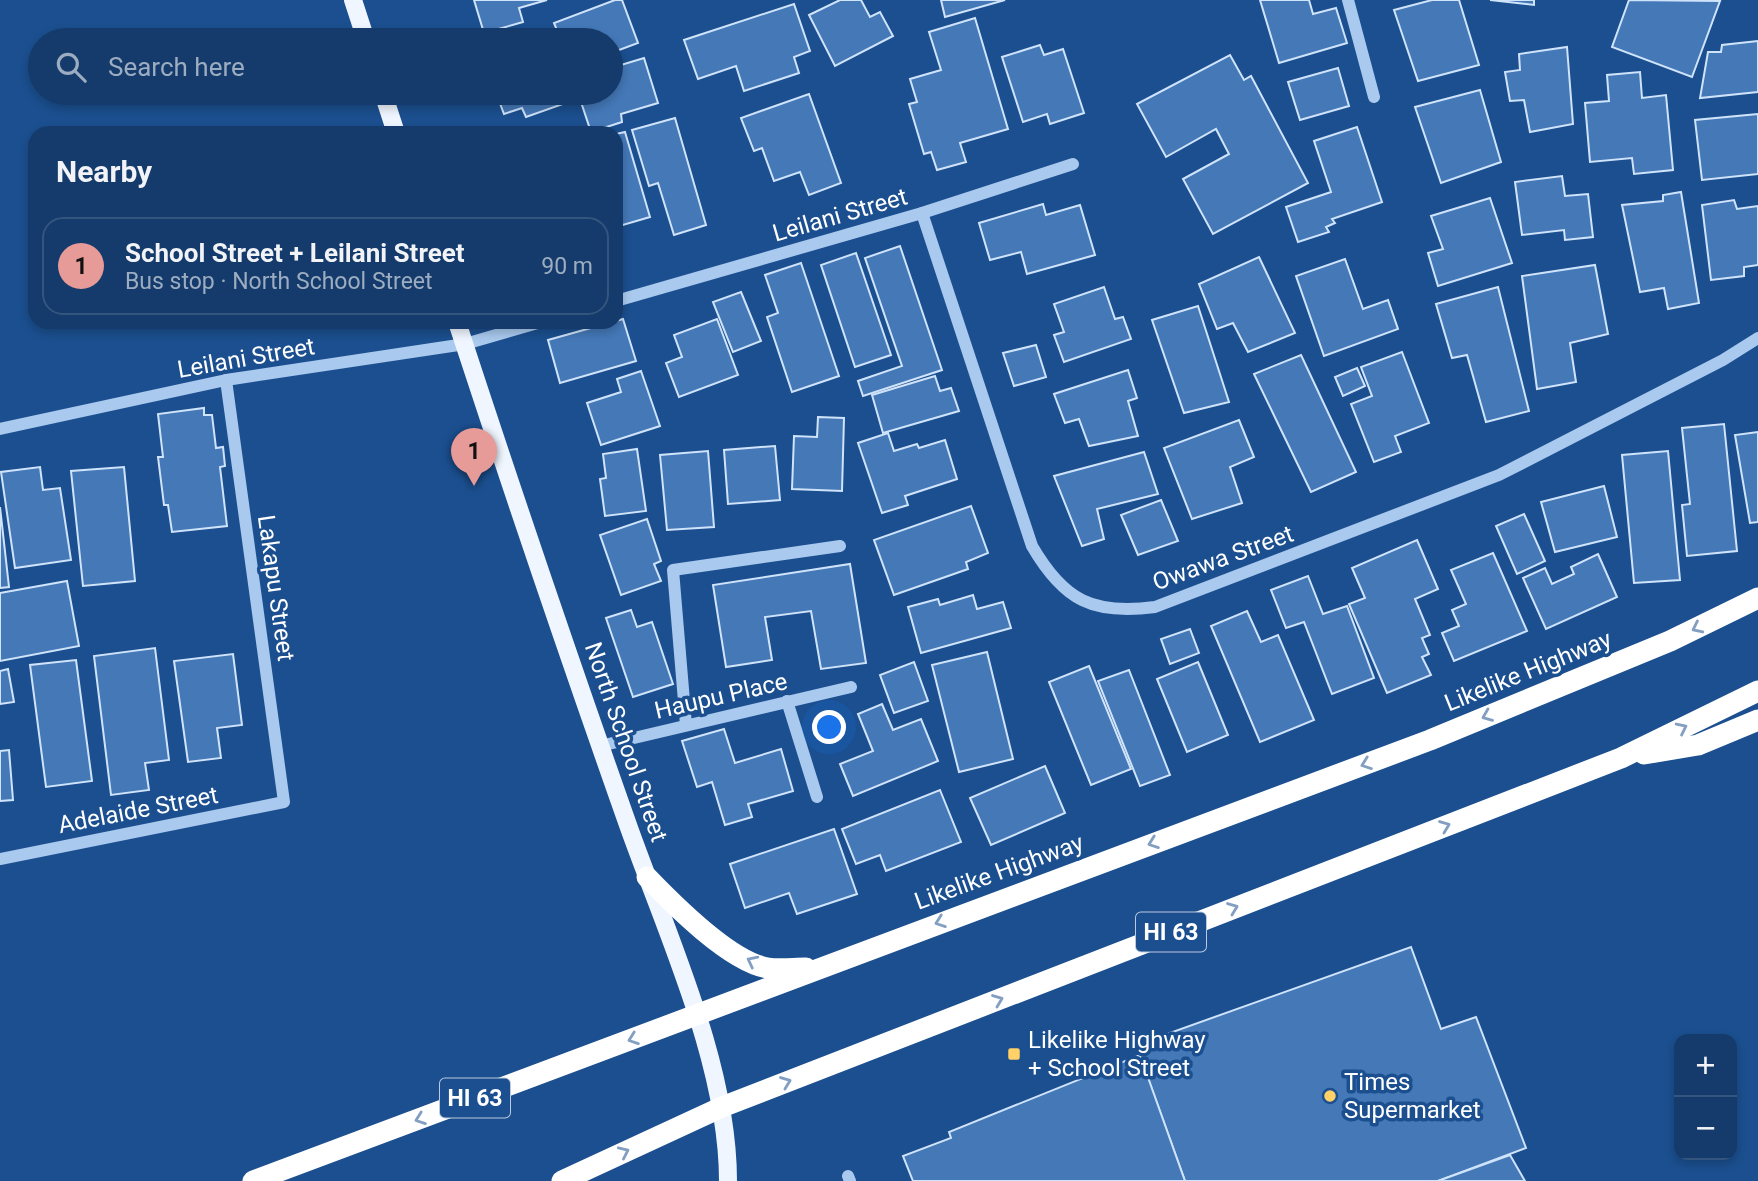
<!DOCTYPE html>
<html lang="en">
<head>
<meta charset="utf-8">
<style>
	:root { --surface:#143b6b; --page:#214673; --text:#f1f3f6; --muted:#9dadc1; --line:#33557e; --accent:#e69b98 }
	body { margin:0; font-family:Roboto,sans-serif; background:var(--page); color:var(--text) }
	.controls { position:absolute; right:21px; bottom:21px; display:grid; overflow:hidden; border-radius:14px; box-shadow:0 4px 10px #0003 }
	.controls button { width:63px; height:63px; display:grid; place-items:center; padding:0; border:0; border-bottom:2px solid var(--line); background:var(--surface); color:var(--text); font:35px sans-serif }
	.you { position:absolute; left:830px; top:728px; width:24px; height:24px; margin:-18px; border:5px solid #fff; border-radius:50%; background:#1a73e8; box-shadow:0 0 0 10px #1a73e833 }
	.badge { display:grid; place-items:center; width:46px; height:46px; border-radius:50%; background:var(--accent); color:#111; font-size:23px; font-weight:700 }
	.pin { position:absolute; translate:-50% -58px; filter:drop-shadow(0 2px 4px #0008) }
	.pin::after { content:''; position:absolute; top:37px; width:24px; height:21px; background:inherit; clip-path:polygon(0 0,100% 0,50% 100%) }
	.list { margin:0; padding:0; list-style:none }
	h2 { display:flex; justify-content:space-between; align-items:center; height:91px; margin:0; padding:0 28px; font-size:30px }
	h2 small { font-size:23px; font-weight:400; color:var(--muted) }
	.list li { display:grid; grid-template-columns:46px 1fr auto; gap:21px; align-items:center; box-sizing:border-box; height:98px; margin:0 14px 14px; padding:0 14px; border:2px solid var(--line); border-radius:21px }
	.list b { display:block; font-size:26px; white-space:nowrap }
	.list p { margin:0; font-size:23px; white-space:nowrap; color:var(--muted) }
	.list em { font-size:23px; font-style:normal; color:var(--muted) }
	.icon { flex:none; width:38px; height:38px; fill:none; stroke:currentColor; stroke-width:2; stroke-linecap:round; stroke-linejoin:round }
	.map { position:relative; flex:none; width:1758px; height:1181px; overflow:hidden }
	.search { position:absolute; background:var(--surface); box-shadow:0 4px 10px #0003; left:28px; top:28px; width:595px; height:77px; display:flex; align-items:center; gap:18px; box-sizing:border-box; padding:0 24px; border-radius:38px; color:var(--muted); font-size:26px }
	.panel { position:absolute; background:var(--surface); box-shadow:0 4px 10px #0003; left:28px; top:126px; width:595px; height:203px; border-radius:21px }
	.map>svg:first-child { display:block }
	.building { fill:#4478b7; stroke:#cfe3fa; stroke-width:2 }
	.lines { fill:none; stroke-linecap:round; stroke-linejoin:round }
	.minor { stroke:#a9c9ee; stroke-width:12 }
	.major { stroke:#f0f6ff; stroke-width:18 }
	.highway { stroke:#fff; stroke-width:21 }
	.oneway { stroke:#829ec1 }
	.poi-dot { fill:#ffd166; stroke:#1b4f8f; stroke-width:2.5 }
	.labels { text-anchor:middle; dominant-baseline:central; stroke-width:7; stroke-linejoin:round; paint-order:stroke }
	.shield { fill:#1b4f8f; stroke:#bbcadd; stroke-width:2 }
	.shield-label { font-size:23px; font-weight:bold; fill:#fff }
	.street-label { font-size:24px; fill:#fff; stroke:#1b4f8f }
	.poi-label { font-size:24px; fill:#fff; stroke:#1b4f8f; text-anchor:start }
</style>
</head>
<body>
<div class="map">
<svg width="1758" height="1181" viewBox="0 0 1758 1181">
	<rect width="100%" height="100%" fill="#1b4f8f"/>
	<g class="building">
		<polygon points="474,0 547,0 519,8 523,22 484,33"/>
		<polygon points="615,0 622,0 638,43 611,53 611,40 561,40 554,23"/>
		<polygon points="840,0 861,0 870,17 880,12 893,36 835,66 809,15"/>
		<polygon points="941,0 1005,0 945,17"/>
		<polygon points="1260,0 1309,0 1313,14 1336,8 1347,43 1279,63"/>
		<polygon points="1432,0 1459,0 1479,65 1418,81 1394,10"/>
		<polygon points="1490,0 1534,0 1534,5"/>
		<polygon points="1629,0 1720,1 1692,77 1612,47"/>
		<polygon points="794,4 810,51 794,57 799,73 744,91 736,66 698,79 684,40"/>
		<polygon points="975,18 1008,129 960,143 966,162 937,170 931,152 924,154 909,104 917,102 910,79 941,70 929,32"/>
		<polygon points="1758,41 1758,92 1700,98 1708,52 1721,52 1722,45"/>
		<polygon points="1040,45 1044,55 1063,49 1084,113 1050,124 1047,114 1023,122 1002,57"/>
		<polygon points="1567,47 1573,124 1530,132 1524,100 1510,101 1505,72 1520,70 1519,54"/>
		<polygon points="1230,55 1244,80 1251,76 1308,183 1213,234 1183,179 1229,154 1216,129 1166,157 1137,104"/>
		<polygon points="644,58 658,103 621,114 622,122 591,132 578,93 611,93 611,68"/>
		<polygon points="1338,68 1349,106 1300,120 1288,82"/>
		<polygon points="1640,72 1642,98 1666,95 1673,170 1634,174 1632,158 1590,162 1585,103 1609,101 1607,75"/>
		<polygon points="1480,90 1501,162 1441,183 1415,107"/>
		<polygon points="496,93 559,93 563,104 526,117 522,108 504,114"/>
		<polygon points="809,94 841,183 809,195 800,172 774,181 762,148 754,151 741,118"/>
		<polygon points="1758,114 1758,174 1702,180 1695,120"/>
		<polygon points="675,118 706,225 674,235 658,183 649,186 632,130"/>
		<polygon points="1357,127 1382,202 1332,219 1335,223 1326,227 1329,232 1298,242 1286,207 1331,192 1314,141"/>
		<polygon points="625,132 650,217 616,227 616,134"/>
		<polygon points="1562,176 1565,196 1588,194 1593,237 1565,240 1564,230 1522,235 1515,182"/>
		<polygon points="1681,192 1699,303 1668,309 1664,288 1640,292 1622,205 1663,201 1663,195"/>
		<polygon points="1490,198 1512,263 1438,286 1428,253 1443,249 1431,216"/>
		<polygon points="1734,200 1737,209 1758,206 1758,265 1744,267 1744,276 1711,280 1702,205"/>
		<polygon points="1043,204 1046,215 1080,205 1095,255 1027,274 1021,252 990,260 979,223"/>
		<polygon points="900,246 942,370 863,396 858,381 902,366 865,258"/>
		<polygon points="856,253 891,355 855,367 821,265"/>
		<polygon points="1259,257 1295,333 1248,352 1233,323 1217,329 1199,284"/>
		<polygon points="1345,259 1363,309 1388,300 1398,329 1324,356 1296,276"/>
		<polygon points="801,263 839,376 792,392 767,317 778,313 765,275"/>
		<polygon points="1595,265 1608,334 1570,343 1576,382 1537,389 1522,276"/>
		<polygon points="1104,287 1115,319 1123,317 1131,339 1064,362 1054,335 1064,332 1054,304"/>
		<polygon points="1498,287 1529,411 1486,422 1467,355 1452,358 1436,304"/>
		<polygon points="741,292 761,341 733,352 713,302"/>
		<polygon points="1198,306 1229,402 1184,413 1152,320"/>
		<polygon points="623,319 636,361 560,383 548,340"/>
		<polygon points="717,319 738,375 679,397 666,363 682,357 674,335"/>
		<polygon points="1036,345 1046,377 1014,386 1003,353"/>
		<polygon points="1402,352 1429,423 1395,436 1401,452 1374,462 1351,404 1372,396 1361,367"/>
		<polygon points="1301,355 1356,472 1311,492 1254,374"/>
		<polygon points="1357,368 1365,386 1343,396 1335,377"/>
		<polygon points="1128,370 1137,398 1128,401 1138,436 1089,446 1079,419 1065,423 1054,394"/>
		<polygon points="641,371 660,426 601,445 587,403 621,392 617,379"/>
		<polygon points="935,376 940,391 951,388 959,411 883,433 872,395"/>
		<polygon points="204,408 204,415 212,415 216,448 223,447 225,466 220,467 227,526 172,532 168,505 164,505 158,457 163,457 158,414"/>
		<polygon points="818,417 844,418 842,491 792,489 794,436 817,437"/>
		<polygon points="1239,420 1254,457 1230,467 1242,503 1192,519 1164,448"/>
		<polygon points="1724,424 1737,551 1687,556 1682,505 1690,504 1682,428"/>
		<polygon points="1758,432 1758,522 1750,523 1735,435"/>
		<polygon points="888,433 894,451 917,444 919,448 945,440 957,479 905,496 908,505 882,513 858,443"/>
		<polygon points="775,446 780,500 728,504 724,450"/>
		<polygon points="637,449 646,511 605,516 600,479 606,478 603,454"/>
		<polygon points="708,451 714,527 667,530 660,455"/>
		<polygon points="1668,451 1680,580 1634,583 1622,455"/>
		<polygon points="1144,452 1158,494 1097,509 1104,539 1082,546 1054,476"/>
		<polygon points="40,467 43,490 60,488 71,560 15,568 1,472"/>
		<polygon points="124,467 135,581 83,586 71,471"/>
		<polygon points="1604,486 1617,537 1555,552 1541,502"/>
		<polygon points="1161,500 1178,541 1138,555 1121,515"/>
		<polygon points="971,506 988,553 966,562 968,569 894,595 874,540"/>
		<polygon points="0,507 9,587 0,588"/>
		<polygon points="1524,514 1545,561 1517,574 1496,526"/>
		<polygon points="647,519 661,561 654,564 661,581 621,595 600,535"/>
		<polygon points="1417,540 1438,589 1415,599 1430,635 1422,638 1429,654 1422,657 1431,675 1387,693 1349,604 1365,598 1352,568"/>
		<polygon points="1493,553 1527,631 1454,661 1442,633 1459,626 1452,610 1466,604 1451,570"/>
		<polygon points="1598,554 1617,597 1546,629 1523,578 1545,568 1552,584 1574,574 1571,567"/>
		<polygon points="850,564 866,663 821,669 811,611 765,617 772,660 726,667 713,585"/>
		<polygon points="1308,576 1323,614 1347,606 1374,678 1332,694 1304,622 1286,628 1271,590"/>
		<polygon points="67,581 79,646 0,661 0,593"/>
		<polygon points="973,595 977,609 1003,602 1011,628 921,653 908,607 938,599 940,605"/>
		<polygon points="631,610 637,627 652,622 673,684 633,697 606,618"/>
		<polygon points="1247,611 1261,642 1278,635 1314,720 1260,742 1211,626"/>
		<polygon points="1190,629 1199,653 1170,664 1161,639"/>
		<polygon points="155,648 169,760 145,763 149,790 111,795 94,656"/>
		<polygon points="987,652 1013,759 959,772 932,665"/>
		<polygon points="233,654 242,725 217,728 221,758 188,762 174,661"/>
		<polygon points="76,660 92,781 46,787 30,665"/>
		<polygon points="914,662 928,701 894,713 880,675"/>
		<polygon points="1198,662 1228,735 1187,752 1157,679"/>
		<polygon points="1089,666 1131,769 1091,785 1049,682"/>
		<polygon points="8,669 14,702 0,704 0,671"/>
		<polygon points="1129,670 1170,775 1140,786 1098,681"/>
		<polygon points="882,704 893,730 921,719 938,761 853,796 840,764 873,751 858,714"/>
		<polygon points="724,729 735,763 781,749 793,791 748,804 752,817 725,825 712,782 697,787 682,741"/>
		<polygon points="9,750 13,800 0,801 0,751"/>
		<polygon points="1045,766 1065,813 991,845 970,798"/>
		<polygon points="940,790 961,842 886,871 880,855 856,864 842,829"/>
		<polygon points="834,829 857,894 797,914 789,893 745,908 730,864"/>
		<polygon points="1411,947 1441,1029 1476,1017 1526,1148 1438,1181 1185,1181 1136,1045"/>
		<polygon points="1140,1055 1185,1181 913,1181 903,1156 951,1138 949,1132"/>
		<polygon points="1510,1155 1525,1181 1438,1181"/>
	</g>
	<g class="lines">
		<g class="minor">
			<polyline points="1348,0 1374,97"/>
			<path d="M922,213l110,333c32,55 61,69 123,61l344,-132 224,-115 35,-22"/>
			<polyline points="616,301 922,213 1073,164"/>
			<polyline points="0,429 226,380 465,344 541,322"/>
			<polyline points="787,701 817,797"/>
			<polyline points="686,725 673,570 840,546"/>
			<polyline points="600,746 851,687"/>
			<polyline points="0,859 284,802 226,380"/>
			<polyline points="848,1176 850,1181"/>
		</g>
		<g class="major">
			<polyline points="353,0 366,40"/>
			<polyline points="383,93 396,133"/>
			<path d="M457,322c55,168 112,336 171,503 39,110 100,239 100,356"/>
		</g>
		<g class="highway">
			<polyline points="1644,754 1698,745 1758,720"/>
			<path d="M647,877c26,27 83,85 121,91 11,2 26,0 38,0"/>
			<polyline points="253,1181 1430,740 1670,641 1758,598"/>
			<polyline points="562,1181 722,1107 1621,758 1758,691"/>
		</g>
	</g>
	<defs><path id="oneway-chevron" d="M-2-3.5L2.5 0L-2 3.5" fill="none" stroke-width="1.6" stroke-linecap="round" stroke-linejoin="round" transform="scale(1.75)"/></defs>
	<g class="oneway">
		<use href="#oneway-chevron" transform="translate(1697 628) rotate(154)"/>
		<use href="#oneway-chevron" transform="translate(1487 716) rotate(158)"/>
		<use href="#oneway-chevron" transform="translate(1682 728) rotate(-26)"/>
		<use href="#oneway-chevron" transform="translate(1366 764) rotate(160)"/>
		<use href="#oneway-chevron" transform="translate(1445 826) rotate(-21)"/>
		<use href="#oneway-chevron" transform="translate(1153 843) rotate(160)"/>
		<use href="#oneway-chevron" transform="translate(1233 908) rotate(-21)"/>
		<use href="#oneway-chevron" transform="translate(940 922) rotate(160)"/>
		<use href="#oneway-chevron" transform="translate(752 961) rotate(-153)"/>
		<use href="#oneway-chevron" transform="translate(998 1000) rotate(-21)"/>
		<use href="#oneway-chevron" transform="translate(633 1039) rotate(160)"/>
		<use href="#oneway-chevron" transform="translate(786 1082) rotate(-21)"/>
		<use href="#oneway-chevron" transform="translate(420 1119) rotate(160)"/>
		<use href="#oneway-chevron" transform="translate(624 1152) rotate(-25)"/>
	</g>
	<g class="poi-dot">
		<rect x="1007" y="1047" width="14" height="14" rx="3.5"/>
		<circle cx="1330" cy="1096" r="7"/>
	</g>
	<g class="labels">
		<g class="shield">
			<rect x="1136" y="912.5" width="70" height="39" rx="5"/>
			<rect x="440" y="1078.5" width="70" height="39" rx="5"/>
		</g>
		<g class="shield-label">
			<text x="1171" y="932">HI 63</text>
			<text x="475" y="1098">HI 63</text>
		</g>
		<g class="street-label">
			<text transform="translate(840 215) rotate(-16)">Leilani Street</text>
			<text transform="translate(246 358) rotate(-10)">Leilani Street</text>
			<text transform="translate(1223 558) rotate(-20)">Owawa Street</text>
			<text transform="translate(276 588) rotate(82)">Lakapu Street</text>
			<text transform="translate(1528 671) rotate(-22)">Likelike Highway</text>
			<text transform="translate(721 696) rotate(-13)">Haupu Place</text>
			<text transform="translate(626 742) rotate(71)">North School Street</text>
			<text transform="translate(138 810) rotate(-11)">Adelaide Street</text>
			<text transform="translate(999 872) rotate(-20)">Likelike Highway</text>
		</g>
		<g class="poi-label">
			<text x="1028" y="1040">Likelike Highway<tspan x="1028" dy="28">+ School Street</tspan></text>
			<text x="1344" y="1082">Times<tspan x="1344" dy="28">Supermarket</tspan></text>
		</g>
	</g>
</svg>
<div class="controls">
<button>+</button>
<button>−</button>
</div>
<div class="you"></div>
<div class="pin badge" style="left:474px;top:486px">1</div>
<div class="search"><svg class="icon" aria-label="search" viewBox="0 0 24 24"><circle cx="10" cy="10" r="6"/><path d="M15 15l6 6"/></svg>Search here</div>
<section class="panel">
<h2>Nearby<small></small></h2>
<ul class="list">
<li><span class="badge">1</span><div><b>School Street + Leilani Street</b><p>Bus stop · North School Street</p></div><em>90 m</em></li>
</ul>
</section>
</div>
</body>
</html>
